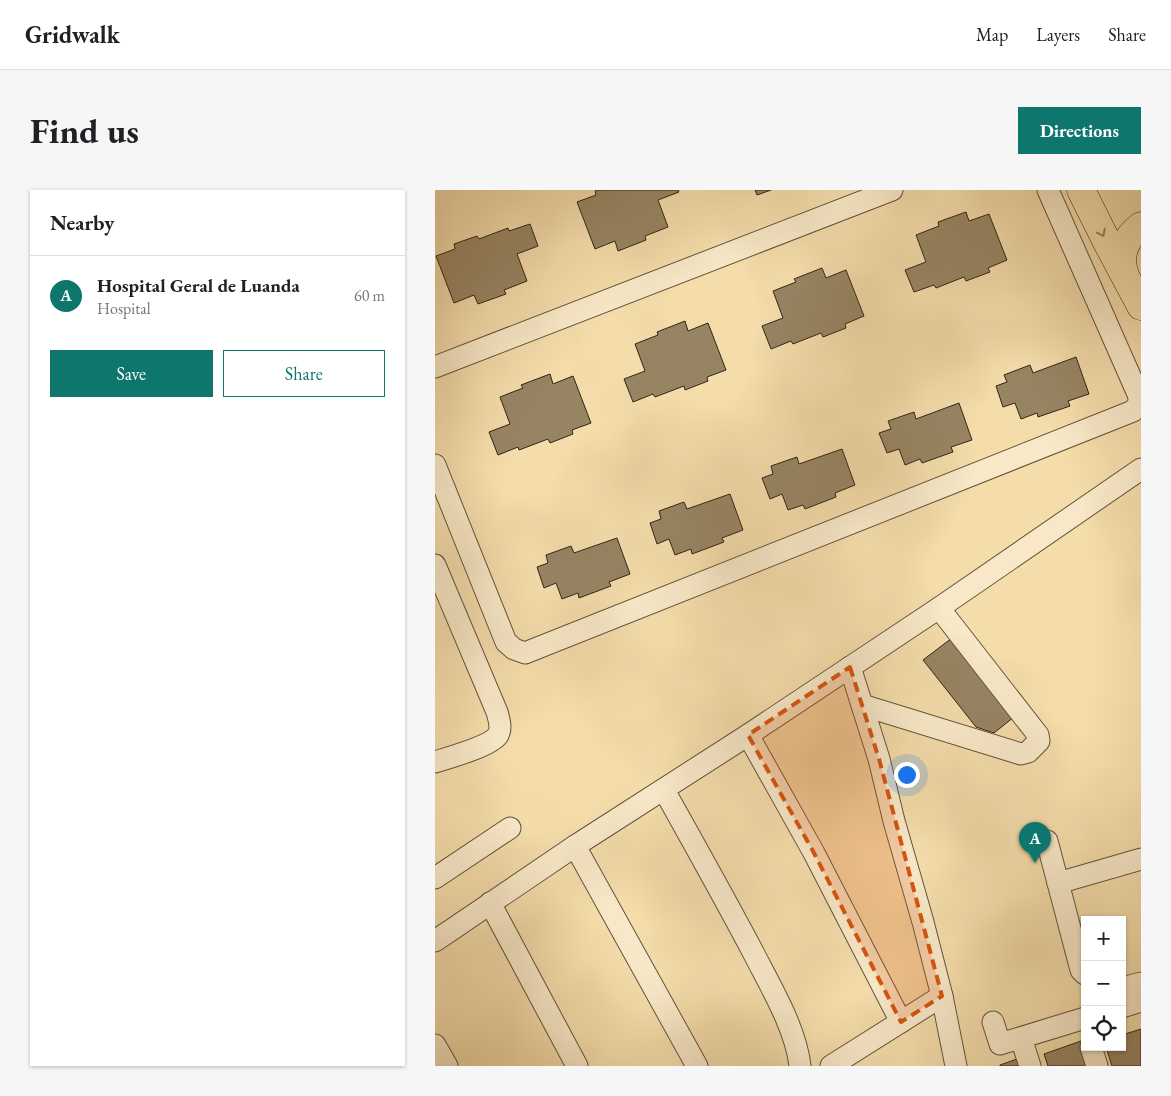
<!DOCTYPE html>
<html lang="en">
<head>
<meta charset="utf-8">
<style>
	:root { --surface:#fff; --page:#f6f6f6; --text:#202124; --muted:#757577; --line:#e0e0e0; --accent:#0f766e }
	body { margin:0; font-family:"EB Garamond",serif; background:var(--page); color:var(--text) }
	.controls { position:absolute; right:15px; bottom:15px; display:grid; overflow:hidden; border-radius:0px; box-shadow:0 1px 4px #0004 }
	.controls button { width:45px; height:45px; display:grid; place-items:center; padding:0; border:0; border-bottom:1px solid var(--line); background:var(--surface); color:var(--text); font:25px sans-serif }
	.you { position:absolute; left:471px; top:584px; width:18px; height:18px; margin:-12px; border:4px solid #fff; border-radius:50%; background:#1a73e8; box-shadow:0 0 0 8px #1a73e833 }
	.badge { display:grid; place-items:center; width:32px; height:32px; border-radius:50%; background:var(--accent); color:#fff; font-size:16px; font-weight:700 }
	.pin { position:absolute; translate:-50% -41px; filter:drop-shadow(0 1px 2px #0008) }
	.pin::after { content:''; position:absolute; top:26px; width:18px; height:15px; background:inherit; clip-path:polygon(0 0,100% 0,50% 100%) }
	.list { margin:0; padding:0; list-style:none }
	h2 { display:flex; justify-content:space-between; align-items:center; height:65px; margin:0; padding:0 20px; font-size:21px }
	h2 small { font-size:16px; font-weight:400; color:var(--muted) }
	.list li { display:grid; grid-template-columns:32px 1fr auto; gap:15px; align-items:center; box-sizing:border-box; height:80px; padding:0 20px; border-top:1px solid var(--line) }
	.list b { display:block; font-size:19px; white-space:nowrap }
	.list p { margin:0; font-size:16px; white-space:nowrap; color:var(--muted) }
	.list em { font-size:16px; font-style:normal; color:var(--muted) }
	.actions { display:flex; gap:10px; padding:15px 20px }
	.actions a { flex:1; padding:11px 0; border:1px solid var(--accent); border-radius:0px; text-align:center; font-size:18px; color:var(--accent) }
	.actions .main { background:var(--accent); color:#fff }
	.icon { flex:none; width:28px; height:28px; fill:none; stroke:currentColor; stroke-width:2; stroke-linecap:round; stroke-linejoin:round }
	.map { position:relative; flex:none; width:706px; height:876px; overflow:hidden; border-radius:0px }
	header { display:flex; align-items:center; gap:30px; box-sizing:border-box; height:70px; padding:0 25px; background:var(--surface); border-bottom:1px solid var(--line) }
	header strong { font-size:24px }
	nav { display:flex; gap:28px; margin-inline-start:auto; font-size:18px }
	.intro { display:flex; align-items:center; justify-content:space-between; box-sizing:border-box; height:120px; padding:0 30px }
	h1 { margin:0; font-size:35px }
	.button { padding:12px 22px; border-radius:0px; background:var(--accent); color:#fff; font-size:18px; font-weight:700 }
	main { display:flex; gap:30px; padding:0 30px }
	aside { flex:1; background:var(--surface); border-radius:0px; box-shadow:0 1px 4px #0004 }
	.map>svg:first-child { display:block }
	.building { fill:#978463; stroke:#322516 }
	.lines { fill:none; stroke-linecap:round; stroke-linejoin:round }
	.minor-casing { stroke:#62533b; stroke-width:23 }
	.highway-casing { stroke:#322516; stroke-width:29 }
	.minor { stroke:#f8e8c8; stroke-width:21 }
	.highway { stroke:#f4dcab; stroke-width:28 }
	.oneway { stroke:#938060 }
	.marked { fill:#d6540d; fill-opacity:0.2; stroke:#d6540d; stroke-width:4; stroke-dasharray:10 6; stroke-linejoin:round }
</style>
</head>
<body>
<header>
<strong>Gridwalk</strong>
<nav><a>Map</a><a>Layers</a><a>Share</a></nav>
</header>
<div class="intro"><h1>Find us</h1><a class="button">Directions</a></div>
<main>
<aside>
<h2>Nearby<small></small></h2>
<ul class="list">
<li><span class="badge">A</span><div><b>Hospital Geral de Luanda</b><p>Hospital</p></div><em>60 m</em></li>
</ul>
<div class="actions"><a class="main">Save</a><a>Share</a></div>
</aside>
<div class="map">
<svg width="706" height="876" viewBox="0 0 706 876">
	<rect width="100%" height="100%" fill="#f4dcab"/>
	<filter id="stains"><feTurbulence type="fractalNoise" baseFrequency=".004" numOctaves="4"/><feColorMatrix values="0 0 0 0 .2 0 0 0 0 .09 0 0 0 0 .02 0 0 0 .5 -.17"/></filter>
	<radialGradient id="worn" r=".72"><stop offset=".6" stop-color="#630" stop-opacity="0"/><stop offset="1" stop-color="#630" stop-opacity=".3"/></radialGradient>
	<g class="building">
		<polygon points="161,0 243,0 244,2 223,10 233,37 210,46 211,50 183,61 180,51 160,59 142,12 161,5 160,1"/>
		<polygon points="320,0 336,0 322,5"/>
		<polygon points="531,22 534,31 554,24 572,70 553,78 555,82 531,91 529,87 501,98 499,95 479,102 470,80 491,72 481,45 504,36 503,32"/>
		<polygon points="95,34 103,56 82,64 92,91 69,100 71,104 43,114 39,105 19,113 1,66 20,59 19,54 42,46 44,49 73,38 74,41"/>
		<polygon points="387,78 391,88 411,80 429,126 410,134 411,138 388,147 386,143 358,154 356,151 336,159 327,136 348,128 338,101 361,92 359,89"/>
		<polygon points="250,131 253,141 273,133 291,180 272,187 273,191 250,200 249,196 220,207 218,204 198,212 189,189 210,181 200,154 223,145 222,142"/>
		<polygon points="641,167 654,204 633,211 635,216 603,227 602,223 586,229 580,213 568,217 561,196 572,192 569,185 595,175 598,183"/>
		<polygon points="115,184 118,194 138,186 156,233 137,240 138,244 115,253 113,249 84,260 83,257 63,265 54,242 75,234 65,207 88,198 86,195"/>
		<polygon points="524,213 537,250 516,257 518,262 487,273 485,269 470,275 464,259 452,263 444,243 456,239 453,231 479,222 481,229"/>
		<polygon points="407,259 420,295 400,303 401,307 370,319 368,315 353,320 347,304 335,309 327,288 338,284 336,276 362,267 364,274"/>
		<polygon points="295,304 308,340 287,348 289,352 257,364 256,359 240,365 234,349 222,354 215,333 226,329 224,321 249,312 252,319"/>
		<polygon points="182,348 195,384 174,392 176,396 144,408 143,403 127,409 121,393 109,398 102,377 113,373 111,365 136,356 139,363"/>
		<polygon points="517,448 579,527 559,543 541,537 488,470"/>
		<polygon points="706,839 706,876 677,876 671,857 687,857 687,845"/>
		<polygon points="646,851 655,875 651,876 613,876 609,864"/>
		<polygon points="585,868 587,876 565,876 565,875"/>
	</g>
	<g class="lines">
		<g class="minor-casing">
			<g id="minor">
				<polyline points="0,177 457,0"/>
				<polyline points="0,275 71,452 79,459 90,463 698,221 705,213 703,204 613,0"/>
				<path d="M0,375l62,147c2,7 5,16 1,23 -7,11 -50,23 -63,27"/>
				<polyline points="415,477 444,569 459,631 488,732 507,806 521,876"/>
				<polyline points="427,515 586,564 593,562 604,551 603,545 504,418"/>
				<polyline points="313,545 379,663 466,832"/>
				<path d="M229,600c30,54 61,109 90,164 17,33 42,75 46,112"/>
				<polyline points="612,651 646,780 650,784"/>
				<polyline points="140,656 262,876"/>
				<polyline points="0,688 75,638"/>
				<polyline points="623,693 706,669"/>
				<polyline points="55,713 142,876"/>
				<polyline points="0,751 140,656 313,545 504,418 706,279"/>
				<polyline points="687,798 706,793"/>
				<polyline points="687,817 706,811"/>
				<polyline points="558,832 565,854 650,828"/>
				<polyline points="586,848 595,876"/>
				<polyline points="0,855 12,876"/>
				<polyline points="656,857 662,876"/>
				<polyline points="396,876 507,806"/>
			</g>
		</g>
		<g class="highway-casing">
			<g id="highway">
				<polyline points="646,0 673,54 706,116"/>
				<path d="M690,85c-7,-19 0,-37 16,-49"/>
			</g>
		</g>
		<use href="#minor" class="minor"/>
		<use href="#highway" class="highway"/>
	</g>
	<defs><path id="oneway-chevron" d="M-2-3.5L2.5 0L-2 3.5" fill="none" stroke-width="1.6" stroke-linecap="round" stroke-linejoin="round" transform="scale(1.25)"/></defs>
	<use class="oneway" href="#oneway-chevron" transform="translate(667 43) rotate(64)"/>
	<path class="marked" d="M415,477l29,92 63,237 -41,26 -87,-169 -66,-118z"/>
	<rect width="100%" height="100%" filter="url(#stains)"/>
	<rect width="100%" height="100%" fill="url(#worn)"/>
</svg>
<div class="controls">
<button>+</button>
<button>−</button>
<button><svg class="icon" aria-label="locate" viewBox="0 0 24 24"><circle cx="12" cy="12" r="6"/><path d="M12 2v4M12 18v4M2 12h4M18 12h4"/></svg></button>
</div>
<div class="you"></div>
<div class="pin badge" style="left:600px;top:673px">A</div>
</div>
</main>
</body>
</html>
